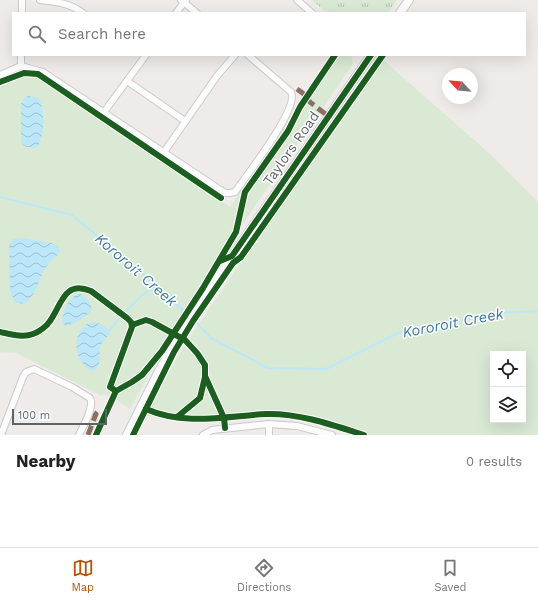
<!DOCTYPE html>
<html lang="en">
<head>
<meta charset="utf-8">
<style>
	:root { --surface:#fff; --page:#f2f2f2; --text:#222; --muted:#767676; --line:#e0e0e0; --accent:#b45309 }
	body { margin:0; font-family:"Work Sans",sans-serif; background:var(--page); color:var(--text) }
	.controls { position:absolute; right:12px; bottom:12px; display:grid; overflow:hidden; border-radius:0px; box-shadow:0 4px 16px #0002 }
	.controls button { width:36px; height:36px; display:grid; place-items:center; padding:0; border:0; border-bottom:1px solid var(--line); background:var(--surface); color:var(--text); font:20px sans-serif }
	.compass { position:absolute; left:442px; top:68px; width:36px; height:36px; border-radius:50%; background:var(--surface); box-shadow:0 4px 16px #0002; rotate:296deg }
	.scale { position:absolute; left:12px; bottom:10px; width:95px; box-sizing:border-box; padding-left:4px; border:2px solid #5e6367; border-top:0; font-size:11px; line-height:14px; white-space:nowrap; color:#5e6367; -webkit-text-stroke:3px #fff; paint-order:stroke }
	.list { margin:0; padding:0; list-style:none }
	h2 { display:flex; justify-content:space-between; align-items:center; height:52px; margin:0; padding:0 16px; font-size:17px }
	h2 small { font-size:13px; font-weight:400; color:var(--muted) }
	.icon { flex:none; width:22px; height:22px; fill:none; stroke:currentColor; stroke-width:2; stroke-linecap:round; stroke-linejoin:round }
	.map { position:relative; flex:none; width:538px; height:435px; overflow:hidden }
	.search { position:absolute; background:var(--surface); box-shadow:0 4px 16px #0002; left:12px; right:12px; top:12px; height:44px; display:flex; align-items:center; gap:10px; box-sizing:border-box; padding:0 14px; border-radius:0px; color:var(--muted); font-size:15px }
	.sheet { height:112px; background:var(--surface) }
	nav { display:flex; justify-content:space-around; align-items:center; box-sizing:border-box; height:56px; border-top:1px solid var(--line); background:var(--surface); font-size:11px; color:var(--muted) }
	nav a { display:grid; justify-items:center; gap:2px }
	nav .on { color:var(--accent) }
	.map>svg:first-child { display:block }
	.grass { fill:url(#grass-tufts) }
	.park { fill:#d9e9d4; fill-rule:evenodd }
	.water { fill:url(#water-waves) }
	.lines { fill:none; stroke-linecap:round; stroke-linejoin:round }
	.stream { stroke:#bce7f8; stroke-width:2 }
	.street-casing { stroke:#cacaca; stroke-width:8 }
	.secondary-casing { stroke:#cacaca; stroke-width:10 }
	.street { stroke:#fcfcfc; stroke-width:6 }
	.secondary { stroke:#fcfcfc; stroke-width:8 }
	.quiet { stroke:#8d6e63; stroke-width:5; stroke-dasharray:10 5; stroke-linecap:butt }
	.cycleway-casing { stroke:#fff; stroke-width:8 }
	.cycleway { stroke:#1b5e20; stroke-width:6 }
	.labels { text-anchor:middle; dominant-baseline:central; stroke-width:3; stroke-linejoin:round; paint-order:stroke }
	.street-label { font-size:14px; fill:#5e6367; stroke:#fff }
	.water-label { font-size:15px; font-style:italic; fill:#3c7ca1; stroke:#fff }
</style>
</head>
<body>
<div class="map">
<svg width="538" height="435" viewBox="0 0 538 435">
	<defs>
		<pattern id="grass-tufts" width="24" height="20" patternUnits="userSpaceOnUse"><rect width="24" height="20" fill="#d9e9d4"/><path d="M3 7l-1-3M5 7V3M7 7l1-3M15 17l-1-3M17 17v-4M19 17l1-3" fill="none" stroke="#b3c0b0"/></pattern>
		<pattern id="water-waves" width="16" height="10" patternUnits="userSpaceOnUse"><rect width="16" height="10" fill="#bce7f8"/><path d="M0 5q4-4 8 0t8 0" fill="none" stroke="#9cbfcd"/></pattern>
	</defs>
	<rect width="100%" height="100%" fill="#eeebe8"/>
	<polygon class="grass" points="312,0 397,0 388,13 327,13"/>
	<g class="park">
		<path d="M335,55h16l2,9 -165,239 -58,106 -18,-12 -9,-3 -1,2 -86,-43 -16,-1v-268c12,-5 22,-12 35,-9l195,132z"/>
		<path d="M381,58l110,97 47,47v233h-179l-66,-17 -29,-1 -42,5 -76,-6 29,-55 27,-42zM493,354h30v66h-30z"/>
	</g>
	<g class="water">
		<path d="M28,96l11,2c5,10 7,42 -3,50l-10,-1 -5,-5v-38l3,-6z"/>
		<path d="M24,238l27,5 8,4 1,5c-5,6 -12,11 -15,17 -8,13 -8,26 -21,35l-9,-2 -5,-11 -1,-46 4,-6z"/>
		<path d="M79,293c7,4 10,8 13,16 -2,6 -19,16 -26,17l-4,-3c1,-13 5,-23 17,-30z"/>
		<path d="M93,322c8,1 13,4 17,12 -19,16 -4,20 -14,36 -5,2 -7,0 -11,-4 -10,-10 -12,-29 -1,-40 2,-2 6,-3 9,-4z"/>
	</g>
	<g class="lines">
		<g class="stream">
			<polyline points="0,197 72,215 161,289 189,316"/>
			<polyline points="192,319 211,338 268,368 326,369 398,333 496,313 538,311"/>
			<path d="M109,331c9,-10 33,-40 44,-43 3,-1 4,0 7,0"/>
		</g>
		<g class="street-casing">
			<g id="street">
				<path d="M40,0c17,2 29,3 43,13"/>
				<polyline points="181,0 197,13"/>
				<polyline points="297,0 312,13"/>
				<polyline points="22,13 22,0"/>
				<polyline points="176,13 186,0"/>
				<path d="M21,55v11l22,6 182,121h5l5,-1c11,-16 65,-84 56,-100l-43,-37"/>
				<polyline points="0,75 21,66"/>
				<polyline points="127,81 185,121"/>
				<polyline points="104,112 146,55"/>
				<polyline points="164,152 217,76 235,55"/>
				<polyline points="269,424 269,435"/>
				<path d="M1,435l22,-58 3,-5 8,-3 38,18 18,11c5,9 -7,28 -11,37"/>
				<polyline points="203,435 212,430 269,424 297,426 332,435"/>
			</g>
		</g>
		<g class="secondary-casing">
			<g id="secondary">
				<polyline points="400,13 409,0"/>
				<polyline points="127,435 159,371 189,319 371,55"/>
			</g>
		</g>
		<use href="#street" class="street"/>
		<use href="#secondary" class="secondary"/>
		<g class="quiet">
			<polyline points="297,89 308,97"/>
			<polyline points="306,99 328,116"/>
			<polyline points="88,435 96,414 90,410"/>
		</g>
		<g class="cycleway-casing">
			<g id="cycleway">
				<polyline points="0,82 24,73 38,74 221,198"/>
				<polyline points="220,261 232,256 371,55"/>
				<polyline points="132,325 146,320 152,322 185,340 197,353 205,365 205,377 200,398 177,417"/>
				<path d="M0,332c10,2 23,6 33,2 6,-2 14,-8 17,-13 12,-17 14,-41 41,-30l36,27 4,4 1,5 -22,60 6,4"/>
				<polyline points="205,376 224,418 225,428"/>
				<path d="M146,409c38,17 81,7 120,5 33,-1 67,11 98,21"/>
				<polyline points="96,435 116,391 132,382 142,375 162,351 203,288 236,232 245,192 288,131 300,107 335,55"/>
				<polyline points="133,435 174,352 193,321 233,263 241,257 383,55"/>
			</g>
		</g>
		<use href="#cycleway" class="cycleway"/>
	</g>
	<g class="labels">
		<g class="street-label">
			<text transform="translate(291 148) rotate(-55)">Taylors Road</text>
		</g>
		<g class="water-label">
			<text transform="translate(136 270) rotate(41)">Kororoit Creek</text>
			<text transform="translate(453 323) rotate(-11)">Kororoit Creek</text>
		</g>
	</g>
</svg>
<div class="controls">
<button><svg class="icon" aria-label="locate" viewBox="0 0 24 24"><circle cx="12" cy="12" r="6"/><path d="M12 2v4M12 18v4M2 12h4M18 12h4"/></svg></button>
<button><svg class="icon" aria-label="layers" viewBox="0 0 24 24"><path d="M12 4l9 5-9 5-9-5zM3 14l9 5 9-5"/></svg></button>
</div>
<svg class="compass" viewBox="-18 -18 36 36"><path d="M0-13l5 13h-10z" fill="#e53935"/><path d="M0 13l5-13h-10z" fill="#767676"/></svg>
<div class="scale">100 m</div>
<div class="search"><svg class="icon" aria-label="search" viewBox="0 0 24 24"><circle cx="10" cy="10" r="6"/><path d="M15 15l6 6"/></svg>Search here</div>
</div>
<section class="sheet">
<h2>Nearby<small>0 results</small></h2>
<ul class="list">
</ul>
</section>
<nav>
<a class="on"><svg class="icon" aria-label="map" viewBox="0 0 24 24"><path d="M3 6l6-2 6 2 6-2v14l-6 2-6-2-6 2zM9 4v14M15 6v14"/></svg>Map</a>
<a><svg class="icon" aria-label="directions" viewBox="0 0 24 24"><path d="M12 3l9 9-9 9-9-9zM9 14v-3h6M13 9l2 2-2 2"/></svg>Directions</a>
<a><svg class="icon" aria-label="saved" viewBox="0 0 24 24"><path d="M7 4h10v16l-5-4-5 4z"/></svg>Saved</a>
</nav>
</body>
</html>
